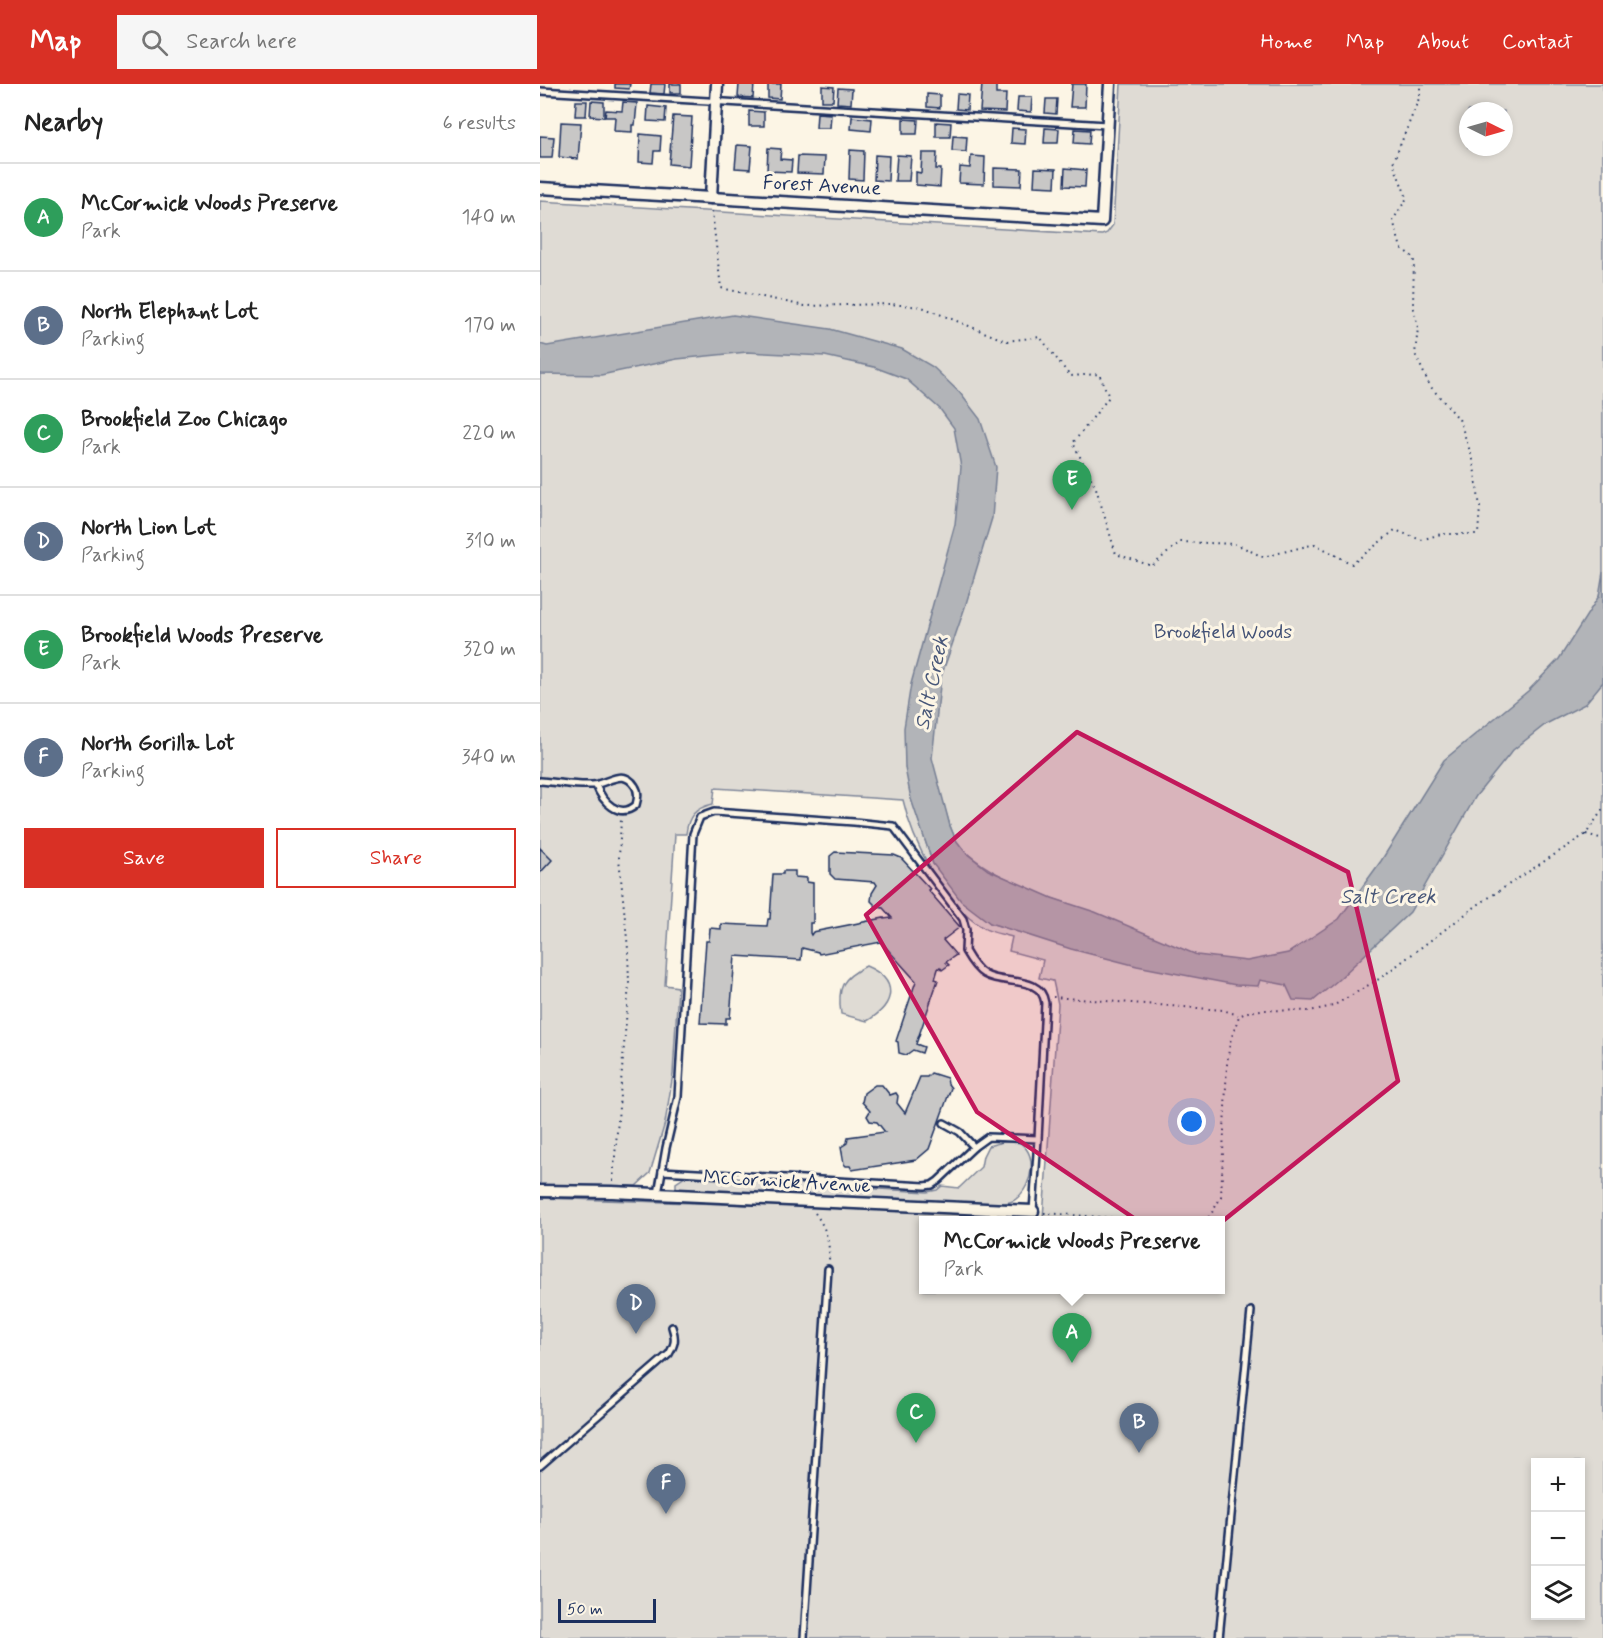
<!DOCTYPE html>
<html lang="en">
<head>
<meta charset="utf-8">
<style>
	:root { --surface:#fff; --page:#f6f6f6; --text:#222; --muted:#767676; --line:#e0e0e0; --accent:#d93025 }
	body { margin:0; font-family:Mynerve,sans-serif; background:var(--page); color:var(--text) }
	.controls { position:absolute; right:18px; bottom:18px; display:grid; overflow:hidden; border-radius:0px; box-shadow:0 3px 9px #0003 }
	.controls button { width:54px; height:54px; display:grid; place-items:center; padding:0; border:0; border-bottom:2px solid var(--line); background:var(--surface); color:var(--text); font:30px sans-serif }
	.compass { position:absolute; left:919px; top:18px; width:54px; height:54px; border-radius:50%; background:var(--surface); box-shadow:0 3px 9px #0003; rotate:95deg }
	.scale { position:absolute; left:18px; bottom:15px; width:98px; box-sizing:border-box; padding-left:6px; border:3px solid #1b2f5e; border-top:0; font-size:16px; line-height:21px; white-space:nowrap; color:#1b2f5e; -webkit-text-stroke:4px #fcf5e5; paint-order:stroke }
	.you { position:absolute; left:652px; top:1038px; width:21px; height:21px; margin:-15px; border:4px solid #fff; border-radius:50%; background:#1a73e8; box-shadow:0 0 0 9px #1a73e833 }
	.badge { display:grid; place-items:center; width:39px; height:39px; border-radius:50%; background:var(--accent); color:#fff; font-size:20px; font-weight:700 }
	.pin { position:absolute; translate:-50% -50px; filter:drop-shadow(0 2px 3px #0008) }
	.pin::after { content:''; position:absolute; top:32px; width:21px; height:18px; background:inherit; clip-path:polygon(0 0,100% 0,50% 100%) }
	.popup { position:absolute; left:379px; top:1132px; width:306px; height:78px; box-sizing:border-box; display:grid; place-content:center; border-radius:0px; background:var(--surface); filter:drop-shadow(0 2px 4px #0005); font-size:20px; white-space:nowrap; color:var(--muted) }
	.popup b { font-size:22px; color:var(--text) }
	.popup::after { content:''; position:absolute; left:50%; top:100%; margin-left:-12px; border:12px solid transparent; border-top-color:var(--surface) }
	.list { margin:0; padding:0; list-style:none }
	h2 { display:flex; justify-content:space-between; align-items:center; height:78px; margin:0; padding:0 24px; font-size:26px }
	h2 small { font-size:20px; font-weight:400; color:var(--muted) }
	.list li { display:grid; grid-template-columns:39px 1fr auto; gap:18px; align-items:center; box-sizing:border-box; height:108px; padding:0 24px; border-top:2px solid var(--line) }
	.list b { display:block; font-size:22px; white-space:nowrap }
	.list p { margin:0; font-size:20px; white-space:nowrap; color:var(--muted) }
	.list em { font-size:20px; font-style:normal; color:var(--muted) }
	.actions { display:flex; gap:12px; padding:18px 24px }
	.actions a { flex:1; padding:14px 0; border:2px solid var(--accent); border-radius:0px; text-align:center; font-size:21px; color:var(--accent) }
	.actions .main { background:var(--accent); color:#fff }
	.icon { flex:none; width:33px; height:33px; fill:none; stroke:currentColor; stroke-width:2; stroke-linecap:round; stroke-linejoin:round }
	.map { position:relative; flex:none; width:1063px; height:1554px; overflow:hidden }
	header { display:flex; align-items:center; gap:36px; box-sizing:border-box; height:84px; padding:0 30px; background:var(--accent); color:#fff }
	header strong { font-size:28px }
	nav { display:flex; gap:33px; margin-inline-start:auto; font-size:21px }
	.search { width:420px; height:54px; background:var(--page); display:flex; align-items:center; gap:15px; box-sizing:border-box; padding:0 21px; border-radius:0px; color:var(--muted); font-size:22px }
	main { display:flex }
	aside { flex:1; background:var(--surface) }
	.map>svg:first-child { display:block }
	.green { fill:#dfdbd4; stroke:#7d8599; stroke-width:1.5; fill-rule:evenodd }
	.water { fill:#b2b4b8; stroke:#767f94; stroke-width:1.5 }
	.building { fill:#c8c7c6; stroke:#1b2f5e; stroke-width:1.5 }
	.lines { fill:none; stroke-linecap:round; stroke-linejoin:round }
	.service-casing { stroke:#1b2f5e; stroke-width:10 }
	.minor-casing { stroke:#1b2f5e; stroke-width:15 }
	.path { stroke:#1b2f5e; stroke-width:2; stroke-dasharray:1.5 4.5; stroke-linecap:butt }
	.service { stroke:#fcf5e5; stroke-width:5 }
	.minor { stroke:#fcf5e5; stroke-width:10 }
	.marked { fill:#c2185b; fill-opacity:0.2; stroke:#c2185b; stroke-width:4.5; stroke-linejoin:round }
	.labels { text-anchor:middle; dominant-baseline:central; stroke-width:6; stroke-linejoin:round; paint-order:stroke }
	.street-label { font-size:20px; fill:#1b2f5e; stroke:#fcf5e5 }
	.park-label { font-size:20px; fill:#425176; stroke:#fcf5e5 }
	.water-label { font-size:21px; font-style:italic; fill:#485779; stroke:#fcf5e5 }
</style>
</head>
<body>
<header>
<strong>Map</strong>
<div class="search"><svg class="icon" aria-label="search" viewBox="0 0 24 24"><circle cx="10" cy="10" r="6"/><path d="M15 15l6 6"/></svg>Search here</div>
<nav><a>Home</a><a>Map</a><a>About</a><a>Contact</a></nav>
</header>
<main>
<aside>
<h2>Nearby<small>6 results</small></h2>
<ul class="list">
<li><span class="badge" style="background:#2e9e5b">A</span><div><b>McCormick Woods Preserve</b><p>Park</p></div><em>140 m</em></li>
<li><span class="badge" style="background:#5c6f8a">B</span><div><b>North Elephant Lot</b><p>Parking</p></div><em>170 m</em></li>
<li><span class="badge" style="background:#2e9e5b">C</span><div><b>Brookfield Zoo Chicago</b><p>Park</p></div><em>220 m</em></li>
<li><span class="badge" style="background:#5c6f8a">D</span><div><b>North Lion Lot</b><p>Parking</p></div><em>310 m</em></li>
<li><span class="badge" style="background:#2e9e5b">E</span><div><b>Brookfield Woods Preserve</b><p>Park</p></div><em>320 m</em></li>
<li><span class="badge" style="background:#5c6f8a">F</span><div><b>North Gorilla Lot</b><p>Parking</p></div><em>340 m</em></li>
</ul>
<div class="actions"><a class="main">Save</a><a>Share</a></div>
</aside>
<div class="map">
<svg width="1063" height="1554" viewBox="0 0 1063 1554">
	<rect width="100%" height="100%" fill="#fcf5e5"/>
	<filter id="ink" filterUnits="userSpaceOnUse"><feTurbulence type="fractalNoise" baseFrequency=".0167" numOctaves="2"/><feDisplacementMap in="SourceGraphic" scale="12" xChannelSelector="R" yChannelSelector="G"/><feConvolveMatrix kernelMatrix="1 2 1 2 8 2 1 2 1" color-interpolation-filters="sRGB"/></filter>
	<g filter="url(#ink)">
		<g class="green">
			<path d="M581,0h482v1554h-1063v-440l374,12 129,8 15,-214 -5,-23 -14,-3 4,-18 -34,-9 3,-14c-9,-3 -22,-4 -30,-10 -38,-22 -70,-86 -79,-127l-188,-12 -2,16c-18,4 -25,12 -27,30h-11l-10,151 13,2 -5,87 -8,49 -15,50 -14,13 -96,-1v-984l562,34 5,-2 6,-8zM928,27h36v36h-36zM372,716l31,2c4,14 7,28 14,40 19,27 77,50 108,61l-2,42 -73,-22 -57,-59zM384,1136h296v70h-296zM996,1378h44v154h-44z"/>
			<path d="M326,882c33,14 30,38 1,55l-26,-7c-4,-27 1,-36 25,-48z"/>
			<path d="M477,1057c22,12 16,44 -1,58 -4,4 -13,4 -19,5l-321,-15v-6l9,-6 242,15 10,-2 5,-4 17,2 22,-21 2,-11 5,-10 15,-4z"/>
		</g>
		<polygon class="water" points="193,231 290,245 362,265 393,283 420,309 440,335 456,383 452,434 425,523 401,593 392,674 410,742 416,756 426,769 448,786 512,814 555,828 657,871 707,877 748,869 799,835 841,777 904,676 988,607 1019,575 1059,512 1063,488 1063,598 1045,620 1006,640 973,666 936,712 870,828 798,896 773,917 753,916 746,901 720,896 718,902 696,901 597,882 531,865 450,839 421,817 393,780 371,715 365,684 364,644 371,600 415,440 421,383 414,344 400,325 366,295 334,283 285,272 207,268 137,275 61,291 0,290 0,260 7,262"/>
		<g class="building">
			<polygon points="75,0 90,0 89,5 75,4"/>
			<polygon points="111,0 125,0 124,10 110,9"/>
			<rect x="130" y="0" width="11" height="9"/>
			<polygon points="199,0 214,0 213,14 198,13"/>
			<polygon points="228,0 241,0 240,15 228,14"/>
			<polygon points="442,0 456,0 456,10 466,10 465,28 440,27"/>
			<polygon points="532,0 546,0 545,23 530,23"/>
			<polygon points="282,2 294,3 293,17 282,17"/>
			<polygon points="298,4 312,5 311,20 297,19"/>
			<polygon points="387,10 400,11 400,24 387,23"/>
			<polygon points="417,10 428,11 427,26 416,25"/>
			<polygon points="478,13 492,13 491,28 477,27"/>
			<polygon points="506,15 517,15 516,30 505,29"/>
			<polygon points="36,17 47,17 46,32 35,32"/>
			<polygon points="51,17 64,18 64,33 50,32"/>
			<polygon points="83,18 97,19 95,41 92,41 92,48 74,47 75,33 65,33 66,26 82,27"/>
			<polygon points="108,22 126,24 125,38 107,37"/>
			<polygon points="209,27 224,28 224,42 209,42"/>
			<polygon points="277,29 291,30 290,44 276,44"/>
			<polygon points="133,32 152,33 149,82 129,80"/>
			<polygon points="312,33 332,35 331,47 311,45"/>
			<polygon points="363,35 378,36 377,50 363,50"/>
			<polygon points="21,38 41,39 38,75 19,73"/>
			<polygon points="396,38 411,39 410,53 396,53"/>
			<polygon points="472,44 486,45 485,60 471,59"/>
			<polygon points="505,44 519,45 518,59 504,59"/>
			<polygon points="535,45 550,46 549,60 534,59"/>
			<polygon points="100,50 121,52 120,67 114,67 113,79 99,78"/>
			<polygon points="0,52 14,53 12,74 0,74"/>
			<polygon points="413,52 427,53 426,68 412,67"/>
			<polygon points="197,61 212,62 210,85 195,84"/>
			<polygon points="228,64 241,65 240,75 252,76 251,88 227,87"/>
			<polygon points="310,66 324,67 323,96 309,95"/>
			<polygon points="382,69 397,69 396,85 401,85 400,103 376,101 376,88 381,89"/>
			<polygon points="335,71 349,72 348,97 334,96"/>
			<polygon points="357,71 371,72 369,97 355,97"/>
			<polygon points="258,72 285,73 284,90 257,89"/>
			<polygon points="431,72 445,73 444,100 419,99 420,83 430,84"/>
			<polygon points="454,84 482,85 481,102 454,101"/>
			<polygon points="495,84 516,85 515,103 494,102"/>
			<polygon points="525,84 546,86 545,103 524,102"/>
			<polygon points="0,764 12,776 0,789"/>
			<polygon points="295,768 354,771 361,774 390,805 388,806 420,843 403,856 416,871 406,878 409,881 402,886 400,883 398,885 395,895 398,896 376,960 384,963 382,969 373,966 366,971 359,969 358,958 356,957 376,897 341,858 279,870 278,868 262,864 261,876 195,872 190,934 186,934 186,940 160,939 166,857 169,857 170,844 181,845 181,840 227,842 228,835 230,835 233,790 243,790 243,787 255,787 255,793 267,794 267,798 273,799 273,839 270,839 270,849 271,851 273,848 344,834 344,835 352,834 343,824 337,823 331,817 332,809 337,801 335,798 295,795 290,790 290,772"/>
			<polygon points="391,989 407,994 408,1000 411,1004 389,1065 376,1076 312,1086 310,1082 306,1082 304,1080 301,1063 307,1059 308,1053 345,1048 337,1038 330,1037 327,1032 330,1027 322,1018 324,1009 335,1001 342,1001 350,1011 356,1009 358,1012 357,1019 365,1029 380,993 387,993"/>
		</g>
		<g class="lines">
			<g class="service-casing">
				<g id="service">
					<polyline points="0,7 567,41"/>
					<path d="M0,697c17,1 35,5 52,4 14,0 31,-18 43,1 4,6 3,12 1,19 -17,15 -34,-4 -40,-20"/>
					<polyline points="404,1039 420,1048 434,1063"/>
					<polyline points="122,1087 385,1102 392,1101 398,1097 434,1063 448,1053 498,1055 493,1127"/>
					<path d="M118,1110l8,-46 12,-51 15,-263 7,-17 14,-5 140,10 39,4 70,93 3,11 -1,21c4,7 12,19 19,23 19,12 57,0 61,29l-7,136"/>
					<path d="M0,1382l129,-112c6,-10 7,-15 3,-27"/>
					<polyline points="264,1554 288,1185"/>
					<polyline points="679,1554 711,1227"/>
				</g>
			</g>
			<g class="minor-casing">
				<g id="minor">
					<polyline points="0,104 562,137 570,0"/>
					<polyline points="171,114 177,0"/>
					<polyline points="0,1107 72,1108 493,1127"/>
				</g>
			</g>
			<g class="path">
				<polyline points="172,127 181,204 265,222 350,220 382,223 466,257 500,253 530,292 559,290 569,313 533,359 556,404 576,470 612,482 640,458 696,460 723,473 775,460 812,480 855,446 881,456 901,450 938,450 940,423 933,376 919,335 890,302 875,270 878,244 873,221 874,174 861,164 853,136 867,114 853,79 880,12 880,0"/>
				<polyline points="1046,750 1063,755"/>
				<polyline points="513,913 683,926 698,931"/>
				<polyline points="73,1097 89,900 88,865 79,774 81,735"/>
				<path d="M275,1129c11,15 15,29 14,47"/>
				<polyline points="504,1129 601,1136"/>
				<polyline points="663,1136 670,1132 681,1113 687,980 690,958 699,932 708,928 721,926 770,927 793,922 839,895 939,820 1046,750 1063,725"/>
			</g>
			<use href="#service" class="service"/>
			<use href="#minor" class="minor"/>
		</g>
	</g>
	<path class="marked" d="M537,648l271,140 50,209 -214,171 -207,-140 -111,-197z"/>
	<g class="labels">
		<g class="street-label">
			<text transform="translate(282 102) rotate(3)">Forest Avenue</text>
			<text transform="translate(247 1098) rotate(3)">McCormick Avenue</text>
		</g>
		<g class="park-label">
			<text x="683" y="548">Brookfield Woods</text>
		</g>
		<g class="water-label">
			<text transform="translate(392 599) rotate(-78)">Salt Creek</text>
			<text x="848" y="813">Salt Creek</text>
		</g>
	</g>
</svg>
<div class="controls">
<button>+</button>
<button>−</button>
<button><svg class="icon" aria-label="layers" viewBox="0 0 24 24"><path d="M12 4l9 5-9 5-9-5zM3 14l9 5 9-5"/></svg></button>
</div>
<svg class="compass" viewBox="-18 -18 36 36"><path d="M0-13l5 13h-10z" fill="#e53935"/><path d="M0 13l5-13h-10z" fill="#767676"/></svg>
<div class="scale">50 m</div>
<div class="you"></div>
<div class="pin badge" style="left:532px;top:1279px;background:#2e9e5b">A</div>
<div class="popup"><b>McCormick Woods Preserve</b>Park</div>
<div class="pin badge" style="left:599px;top:1369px;background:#5c6f8a">B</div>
<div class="pin badge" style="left:376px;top:1359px;background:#2e9e5b">C</div>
<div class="pin badge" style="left:96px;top:1250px;background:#5c6f8a">D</div>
<div class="pin badge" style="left:532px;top:426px;background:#2e9e5b">E</div>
<div class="pin badge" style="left:126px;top:1430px;background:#5c6f8a">F</div>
</div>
</main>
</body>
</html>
